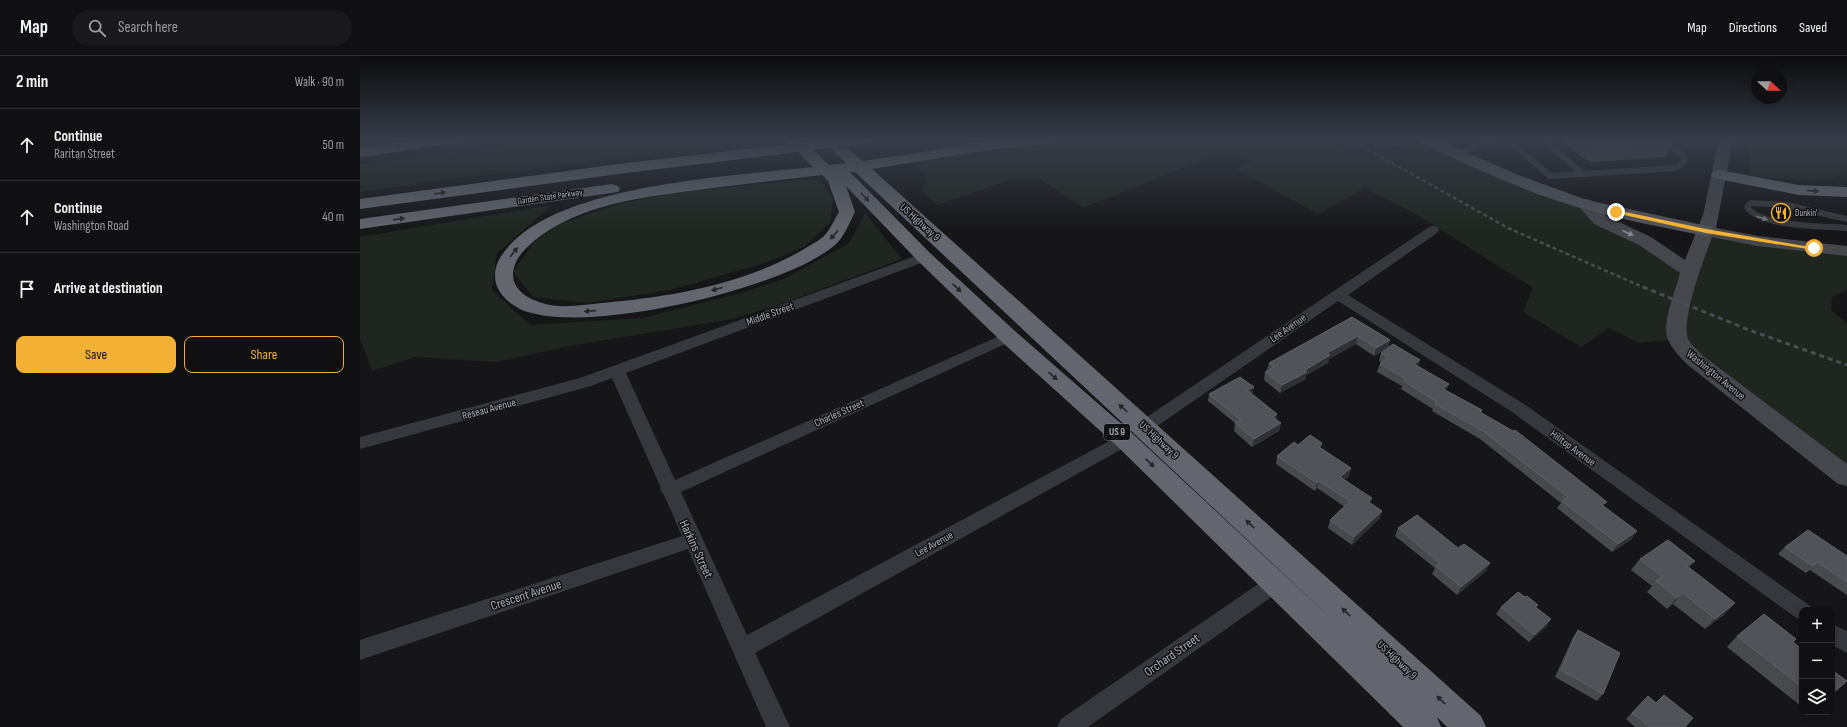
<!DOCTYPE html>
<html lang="en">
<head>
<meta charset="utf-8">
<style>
	:root { --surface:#101012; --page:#19191b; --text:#f1f3f6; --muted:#9c9d9f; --line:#303032; --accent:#f2b134 }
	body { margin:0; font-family:"Sofia Sans Condensed",sans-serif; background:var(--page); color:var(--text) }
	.controls { position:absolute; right:12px; bottom:12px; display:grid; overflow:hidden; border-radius:8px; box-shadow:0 2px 10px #0003 }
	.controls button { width:36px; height:36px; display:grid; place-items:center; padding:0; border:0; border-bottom:1px solid var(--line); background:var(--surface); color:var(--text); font:20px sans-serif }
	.compass { position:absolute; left:1391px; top:12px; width:36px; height:36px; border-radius:50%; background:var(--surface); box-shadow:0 2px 10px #0003; rotate:112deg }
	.stop { position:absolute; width:12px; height:12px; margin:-9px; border:3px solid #f2b134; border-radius:50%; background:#fff }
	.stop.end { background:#f2b134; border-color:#fff; box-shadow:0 1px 4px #0008 }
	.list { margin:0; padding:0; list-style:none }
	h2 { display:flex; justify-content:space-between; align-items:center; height:52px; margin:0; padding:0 16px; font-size:17px }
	h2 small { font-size:13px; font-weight:400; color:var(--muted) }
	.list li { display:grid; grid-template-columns:26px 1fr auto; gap:12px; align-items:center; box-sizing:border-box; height:72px; padding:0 16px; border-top:1px solid var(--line) }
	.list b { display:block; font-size:15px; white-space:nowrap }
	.list p { margin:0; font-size:13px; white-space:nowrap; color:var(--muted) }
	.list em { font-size:13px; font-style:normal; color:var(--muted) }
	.actions { display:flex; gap:8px; padding:12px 16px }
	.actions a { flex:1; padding:9px 0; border:1px solid var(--accent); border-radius:8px; text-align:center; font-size:14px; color:var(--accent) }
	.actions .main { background:var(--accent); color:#111 }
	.icon { flex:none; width:22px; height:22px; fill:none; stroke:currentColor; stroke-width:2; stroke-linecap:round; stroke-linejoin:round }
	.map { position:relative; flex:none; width:1487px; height:671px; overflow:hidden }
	header { display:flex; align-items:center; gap:24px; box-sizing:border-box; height:56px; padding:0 20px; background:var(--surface); border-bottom:1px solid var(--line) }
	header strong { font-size:19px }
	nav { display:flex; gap:22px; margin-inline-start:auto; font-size:14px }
	.search { width:280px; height:36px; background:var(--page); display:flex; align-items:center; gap:10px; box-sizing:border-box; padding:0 14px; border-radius:22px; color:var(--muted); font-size:15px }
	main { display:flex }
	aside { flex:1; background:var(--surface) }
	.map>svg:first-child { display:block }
	.green { fill:#1e261f }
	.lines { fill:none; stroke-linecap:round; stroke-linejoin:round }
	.lane { stroke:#37383d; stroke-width:6 }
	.street { fill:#37383d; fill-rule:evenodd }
	.secondary { fill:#45474d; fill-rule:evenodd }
	.primary { fill:#53555c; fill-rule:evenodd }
	.highway { fill:#63666e; fill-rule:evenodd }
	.rail-far1 { stroke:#4a4c52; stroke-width:2.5; stroke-dasharray:4 3; stroke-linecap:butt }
	.rail { stroke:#4a4c52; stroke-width:3; stroke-dasharray:5 4; stroke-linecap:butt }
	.wall { fill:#47494d }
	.shaded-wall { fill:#2f3033 }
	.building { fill:#525359; stroke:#5f6168 }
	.oneway { fill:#26262a }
	.oneway2 { fill:#757881 }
	.oneway3 { fill:#858993 }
	.route { fill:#f2b134 }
	.labels { text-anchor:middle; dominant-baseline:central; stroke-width:3; stroke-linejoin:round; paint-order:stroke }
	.far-street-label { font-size:9px; fill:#a8adb8; stroke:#111113 }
	.far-poi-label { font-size:9px; fill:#a8adb8; stroke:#111113; text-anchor:start }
	.shield { fill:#111113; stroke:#7b7e86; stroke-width:1 }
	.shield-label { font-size:10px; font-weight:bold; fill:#a8adb8 }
	.street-label { font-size:11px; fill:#a8adb8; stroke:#111113 }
	.near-street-label { font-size:13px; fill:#a8adb8; stroke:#111113 }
</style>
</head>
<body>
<header>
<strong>Map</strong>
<div class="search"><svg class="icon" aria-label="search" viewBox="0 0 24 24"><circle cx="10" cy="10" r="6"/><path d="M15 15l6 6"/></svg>Search here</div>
<nav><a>Map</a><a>Directions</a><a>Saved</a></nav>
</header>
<main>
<aside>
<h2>2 min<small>Walk · 90 m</small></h2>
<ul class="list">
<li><svg class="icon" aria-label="ahead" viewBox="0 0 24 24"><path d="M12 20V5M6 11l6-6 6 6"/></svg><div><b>Continue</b><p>Raritan Street</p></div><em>50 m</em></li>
<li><svg class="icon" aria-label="ahead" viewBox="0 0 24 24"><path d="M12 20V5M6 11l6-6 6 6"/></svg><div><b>Continue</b><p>Washington Road</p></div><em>40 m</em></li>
<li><svg class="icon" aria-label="arrive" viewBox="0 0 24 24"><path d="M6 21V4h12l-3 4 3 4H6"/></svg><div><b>Arrive at destination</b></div></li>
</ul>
<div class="actions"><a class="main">Save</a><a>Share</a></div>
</aside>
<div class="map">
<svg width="1487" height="671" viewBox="0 0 1487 671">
	<rect width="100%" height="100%" fill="#161618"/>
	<g class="green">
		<polygon points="198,83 407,83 108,121 0,136 0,108"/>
		<polygon points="691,83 962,83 993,98 1042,93 1063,99 1065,96 1056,91 1071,87 1203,141 1329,215 1346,175 1487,195 1487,234 1472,241 1471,254 1487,268 1487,421 1318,283 1279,287 1249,272 1221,291 1163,256 1173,232 1059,160 1005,132 958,158 875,113 892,105 870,93 723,152 680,123 652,123 577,149 562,135 566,120 549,103"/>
		<polygon points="1390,83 1487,83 1487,118 1458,125 1389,120"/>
		<polygon points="459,122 473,143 470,167 444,191 408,206 310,234 227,247 173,241 153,216 173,187 199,168 258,148 312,137"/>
		<polygon points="192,149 137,197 132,234 170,269 282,262 382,237 428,221 489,187 505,157 542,203 421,248 373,263 209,290 136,306 56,301 12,315 0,282 0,181"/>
	</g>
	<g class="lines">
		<g class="lane">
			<polyline points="1147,83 1190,120 1317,112 1324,106 1323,99 1299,83"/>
			<polyline points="1182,83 1223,118"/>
			<polyline points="1095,98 1132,84 1144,83"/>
			<path d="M1487,163l-60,-14 -36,-2 -4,4c12,20 77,19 100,21"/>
		</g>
		<g class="street">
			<polygon points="1073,170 1077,171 1079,174 1077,177 988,239 1164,348 1449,549 1452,554 1442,554 1442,564 1435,561 1152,356 978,245 790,375 784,377 778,375 776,371 778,367 1069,171"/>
			<polygon points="564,197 569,198 571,201 569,204 266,317 315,424 644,278 649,276 654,278 656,281 654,284 321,436 387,579 759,380 765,378 771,380 774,384 771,388 395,597 430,671 406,671 328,493 0,604 0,584 322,480 304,439 300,434 301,432 252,322 231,330 0,393 0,381 220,322"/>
			<polygon points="914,519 921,522 924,528 921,534 728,671 697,671 701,663 907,522"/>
			<polygon points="1472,568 1487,575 1487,597 1472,589"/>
		</g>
		<path class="secondary" d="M1359,83h14l-17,89 42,8 89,10v10l-89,-10 -46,-9c-8,22 -31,81 -24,102 3,6 10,11 14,16l145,109v22l-9,-2 -150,-119c-8,-8 -15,-15 -20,-25 -7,-16 8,-50 12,-67l-41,-28 -45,-21 -17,-20 2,-4 6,-1 6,1 15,16 45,21 34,23 18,-45z"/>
		<path class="primary" d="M1056,83h20l80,35 71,26 125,27 3,4 -3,4 -6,1c-50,-10 -100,-19 -148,-35 -48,-16 -94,-38 -140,-59z"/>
		<g class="highway">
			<polygon points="63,83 105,83 103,86 98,87 0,101 0,91"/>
			<path d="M425,83h16l3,3 19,-2 -1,-1h57l-2,3 -31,5 17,14 66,-10 41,-8 34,-4h54l-2,3 -5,1 -63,7 -116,19 609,547 5,11h-39l-10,-10 4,10h-38l-286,-281 -115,-104 -84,-81 -72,-75 9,26c-5,10 -11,25 -20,33 -51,44 -250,91 -313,65 -13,-6 -27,-18 -27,-34 0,-12 6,-21 14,-30 54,-62 224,-70 304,-79l-15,-15 -172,21 -266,36v-10l266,-36 163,-19zM470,92l16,15 -17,2 -16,-15zM490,116h5l481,451 -203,-189 -117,-102 -86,-79zM462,119l6,6 11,31c-5,8 -9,18 -15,24 -4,4 -10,7 -15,10 -61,38 -137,51 -207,57 -19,2 -42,6 -60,0 -13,-4 -28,-12 -29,-27 0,-16 10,-25 21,-35 45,-37 109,-44 164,-51 42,-6 83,-10 124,-15z"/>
			<polygon points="1359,114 1439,129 1487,131 1487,141 1439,139 1353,122 1351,119 1353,116"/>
			<polygon points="252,128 258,130 260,133 258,136 0,173 0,163"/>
		</g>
		<polyline class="rail-far1" points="989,83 1148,172 1285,232"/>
		<polyline class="rail" points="1283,231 1389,274 1487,309"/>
	</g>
	<g class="wall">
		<polygon points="1200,83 1306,83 1312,88 1306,101 1232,106 1223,102"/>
		<polygon points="992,261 1030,284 1028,292 1014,300 996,288 969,303 968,307 946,319 946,323 920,337 904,324 905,316 907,314 909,307"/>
		<polygon points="1021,297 1058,310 1086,334 1122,354 1121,357 1244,450 1272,483 1252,496 1197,452 1201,447 1120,383 1072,355 1073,353 1041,333 1042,330 1017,316 1020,308 1022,307 1019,305"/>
		<polygon points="894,331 892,338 917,358 916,363 921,367 919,375 892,391 874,375 875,367 848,345 849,338"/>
		<polygon points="962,387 961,392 991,412 989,420 984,424 1010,447 1020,462 992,489 968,472 970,464 985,451 957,432 955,435 916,408 917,400 938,389"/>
		<polygon points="1038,472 1098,492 1126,515 1097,539 1072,518 1075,512 1035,480"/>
		<polygon points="1425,491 1487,500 1487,539 1450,514 1446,517 1418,498"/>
		<polygon points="1280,503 1329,512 1365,558 1345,573 1313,548 1307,553 1287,536 1292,530 1271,514"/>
		<polygon points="1165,541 1178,549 1176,551 1191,563 1186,571 1169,586 1136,558 1141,551"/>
		<polygon points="1218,574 1243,638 1237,645 1195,621 1213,581"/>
		<polygon points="1377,580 1433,586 1442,593 1442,651 1367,591"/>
		<polygon points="1288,640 1325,671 1275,671 1266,663"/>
	</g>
	<g class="shaded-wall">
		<polygon points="998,280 996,288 969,303 968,307 946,319 946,323 920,337 922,329 945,314 967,297"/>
		<polygon points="1030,284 1028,292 1014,300 1016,292"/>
		<polygon points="1060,304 1058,311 1054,308"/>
		<polygon points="1089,328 1086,335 1083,333"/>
		<polygon points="894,331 892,339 887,334"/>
		<polygon points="917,358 915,366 913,361"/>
		<polygon points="921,367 919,375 892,391 894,383"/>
		<polygon points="962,387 960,395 959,391"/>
		<polygon points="991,412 989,420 978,429 980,421"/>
		<polygon points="959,425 957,432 955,435 957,427"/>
		<polygon points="1022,455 1020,462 992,489 994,481"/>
		<polygon points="1277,475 1272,483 1252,496 1258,488"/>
		<polygon points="1335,505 1326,516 1327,510"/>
		<polygon points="1130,507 1126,515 1097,539 1101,531"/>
		<polygon points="1323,537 1313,548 1307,553 1317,542"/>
		<polygon points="1375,547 1365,558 1345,573 1355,563"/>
		<polygon points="1191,563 1186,571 1169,586 1174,579"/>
	</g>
	<g class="building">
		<polygon points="1221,83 1306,83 1312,88 1238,93 1228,89"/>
		<polygon points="992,261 1030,284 1016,292 998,280 967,297 970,299 945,314 947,316 922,329 905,316 914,311 909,307"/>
		<polygon points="1033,288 1060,304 1054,308 1089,328 1083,333 1122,354 1120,356 1153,375 1155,374 1247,446 1242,449 1277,475 1258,488 1202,445 1208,441 1123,375 1075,348 1077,346 1044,325 1046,323 1020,308 1028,301 1021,297"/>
		<polygon points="880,321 894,331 887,334 917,358 913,361 921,367 894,383 875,367 881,364 849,338"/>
		<polygon points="950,379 962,387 959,391 991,412 980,421 1012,442 1009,446 1022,455 994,481 970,464 990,445 959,425 957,427 917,400 934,386 938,389"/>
		<polygon points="1057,459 1098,492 1104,488 1130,507 1101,531 1076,510 1080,507 1038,472"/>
		<polygon points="1448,474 1487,500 1487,526 1457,506 1453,510 1425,491"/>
		<polygon points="1308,484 1335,505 1327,510 1375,547 1355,563 1323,537 1317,542 1296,525 1302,521 1280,503"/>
		<polygon points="1158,536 1165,541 1167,540 1178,549 1175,551 1191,563 1174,579 1141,551"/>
		<polygon points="1404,558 1436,583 1433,586 1442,593 1442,631 1377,580"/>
		<polygon points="1218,574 1260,597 1243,638 1201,614"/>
		<polygon points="1472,614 1487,625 1472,638"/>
		<polygon points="1304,639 1333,662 1325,671 1290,671 1272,657 1288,640 1296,647"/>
	</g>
	<defs><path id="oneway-solid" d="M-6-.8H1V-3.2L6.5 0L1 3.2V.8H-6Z"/></defs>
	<g class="oneway">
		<use href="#oneway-solid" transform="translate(1453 135) rotate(5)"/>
		<use href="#oneway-solid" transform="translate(80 137) rotate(-8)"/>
		<use href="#oneway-solid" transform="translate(505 141) rotate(46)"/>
		<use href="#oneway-solid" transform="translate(39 163) rotate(-8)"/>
		<use href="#oneway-solid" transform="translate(474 179) rotate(133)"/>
		<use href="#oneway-solid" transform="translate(154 196) rotate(-51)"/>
		<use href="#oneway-solid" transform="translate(597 232) rotate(43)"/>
		<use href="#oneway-solid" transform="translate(357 233) rotate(165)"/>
		<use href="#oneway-solid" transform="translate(230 255) rotate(176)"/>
		<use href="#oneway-solid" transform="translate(693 320) rotate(41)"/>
		<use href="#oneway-solid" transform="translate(763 352) rotate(-138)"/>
		<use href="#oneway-solid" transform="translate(790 407) rotate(44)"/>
		<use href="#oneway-solid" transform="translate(890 468) rotate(-137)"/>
		<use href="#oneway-solid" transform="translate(986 556) rotate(-137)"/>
		<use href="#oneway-solid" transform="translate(1081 644) rotate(-137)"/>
	</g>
	<use class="oneway2" href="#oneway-solid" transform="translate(1402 162) rotate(18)"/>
	<use class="oneway3" href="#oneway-solid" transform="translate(1268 177) rotate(25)"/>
	<linearGradient id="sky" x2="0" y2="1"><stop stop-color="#0c0c0d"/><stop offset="0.47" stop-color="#363c48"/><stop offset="1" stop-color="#363c48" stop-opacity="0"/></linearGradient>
	<rect width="1487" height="177" fill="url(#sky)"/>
	<polygon class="route" points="1256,154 1346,173 1456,192 1454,194 1346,177 1255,157"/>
	<defs>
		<g id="restaurant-ring" transform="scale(1)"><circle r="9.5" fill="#111113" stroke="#f2b134" stroke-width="1.5"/><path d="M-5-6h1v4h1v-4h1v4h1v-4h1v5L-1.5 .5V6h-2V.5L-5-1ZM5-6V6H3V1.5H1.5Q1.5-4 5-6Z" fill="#f2b134"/></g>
	</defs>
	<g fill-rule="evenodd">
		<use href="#restaurant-ring" x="1421" y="157"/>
	</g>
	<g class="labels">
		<g class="far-street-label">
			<text transform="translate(190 141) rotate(-8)">Garden State Parkway</text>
		</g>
		<g class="far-poi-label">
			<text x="1435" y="157">Dunkin'</text>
		</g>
		<rect class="shield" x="744" y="368" width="26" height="16" rx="3"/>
		<g class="shield-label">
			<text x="757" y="376">US 9</text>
		</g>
		<g class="street-label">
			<text transform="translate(560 166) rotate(42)">US Highway 9</text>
			<text transform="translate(410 258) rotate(-20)">Middle Street</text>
			<text transform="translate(928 272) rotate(-35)">Lee Avenue</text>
			<text transform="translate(1356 319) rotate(39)">Washington Avenue</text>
			<text transform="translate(129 353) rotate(-15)">Reseau Avenue</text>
			<text transform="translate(479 357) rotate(-24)">Charles Street</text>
			<text transform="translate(799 384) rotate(43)">US Highway 9</text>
			<text transform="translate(1213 392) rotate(36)">Hilltop Avenue</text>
			<text transform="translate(574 488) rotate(-29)">Lee Avenue</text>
			<text transform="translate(1037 604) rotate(43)">US Highway 9</text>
		</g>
		<g class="near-street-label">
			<text transform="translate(336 493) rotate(65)">Harkins Street</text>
			<text transform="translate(166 539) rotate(-18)">Crescent Avenue</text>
			<text transform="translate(812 599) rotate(-35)">Orchard Street</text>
		</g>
	</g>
</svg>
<div class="controls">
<button>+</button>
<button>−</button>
<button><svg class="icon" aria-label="layers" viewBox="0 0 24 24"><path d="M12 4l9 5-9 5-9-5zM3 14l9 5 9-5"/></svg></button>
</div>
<svg class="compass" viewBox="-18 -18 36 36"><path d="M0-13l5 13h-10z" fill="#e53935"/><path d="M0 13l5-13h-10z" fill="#9c9d9f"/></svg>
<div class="stop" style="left:1454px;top:192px"></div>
<div class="stop end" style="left:1256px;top:156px"></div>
</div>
</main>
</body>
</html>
